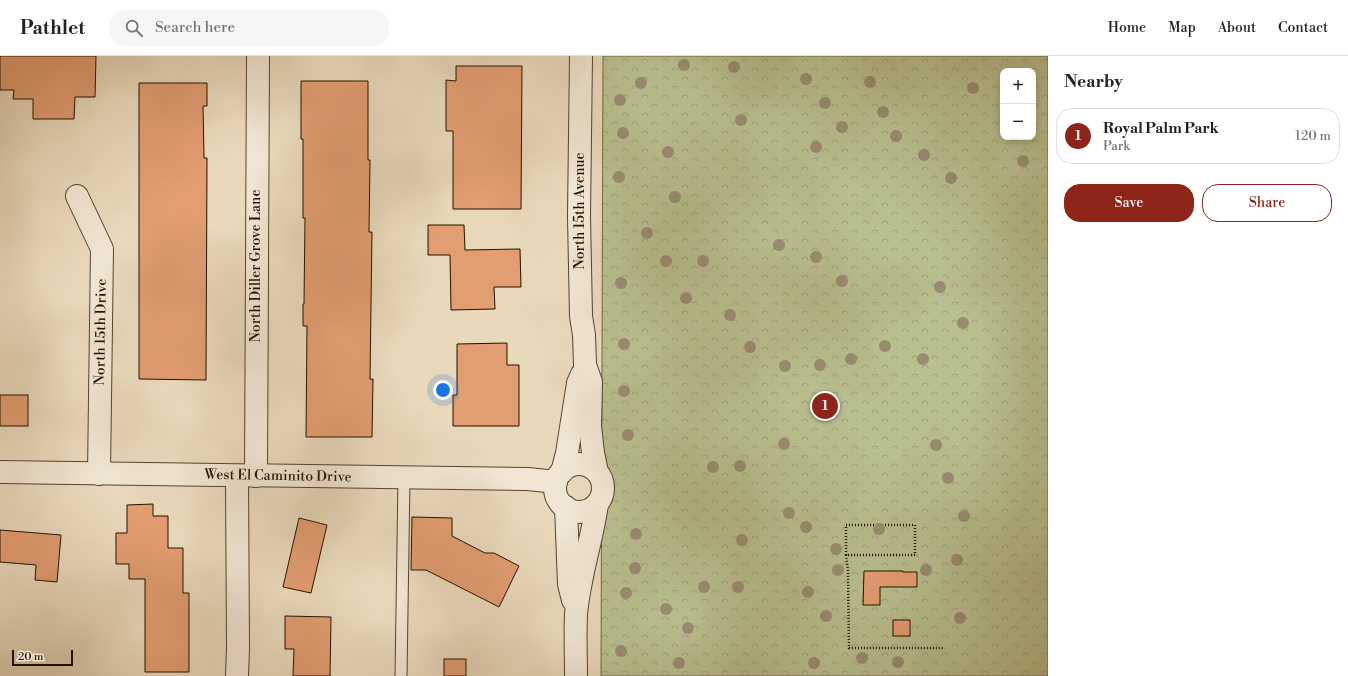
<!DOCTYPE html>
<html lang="en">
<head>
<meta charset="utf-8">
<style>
	:root { --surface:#fff; --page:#f6f6f6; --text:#222; --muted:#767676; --line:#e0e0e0; --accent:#8f2418 }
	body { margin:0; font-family:"Libre Bodoni",serif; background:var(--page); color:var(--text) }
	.controls { position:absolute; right:12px; top:12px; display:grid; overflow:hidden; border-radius:8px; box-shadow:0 2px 10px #0003 }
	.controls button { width:36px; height:36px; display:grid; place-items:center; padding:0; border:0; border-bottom:1px solid var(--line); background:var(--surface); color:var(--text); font:20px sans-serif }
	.scale { position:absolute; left:12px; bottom:10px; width:61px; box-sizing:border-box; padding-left:4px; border:2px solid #231200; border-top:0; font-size:11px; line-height:14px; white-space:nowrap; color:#231200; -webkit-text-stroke:3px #f1e6d3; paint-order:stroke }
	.you { position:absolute; left:443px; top:334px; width:14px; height:14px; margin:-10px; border:3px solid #fff; border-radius:50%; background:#1a73e8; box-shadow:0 0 0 6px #1a73e833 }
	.badge { display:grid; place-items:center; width:26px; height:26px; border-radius:50%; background:var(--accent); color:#fff; font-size:13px; font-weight:700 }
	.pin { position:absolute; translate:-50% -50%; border:2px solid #fff; box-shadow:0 1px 4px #0006 }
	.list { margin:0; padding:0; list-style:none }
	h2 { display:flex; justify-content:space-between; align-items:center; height:52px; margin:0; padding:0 16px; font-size:17px }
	h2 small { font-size:13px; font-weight:400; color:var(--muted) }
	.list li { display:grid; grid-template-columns:26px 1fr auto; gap:12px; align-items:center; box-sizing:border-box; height:56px; margin:0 8px 8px; padding:0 8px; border:1px solid var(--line); border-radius:16px }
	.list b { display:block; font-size:15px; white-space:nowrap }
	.list p { margin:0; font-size:13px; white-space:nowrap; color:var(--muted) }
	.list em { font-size:13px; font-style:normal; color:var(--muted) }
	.actions { display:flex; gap:8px; padding:12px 16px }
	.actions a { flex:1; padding:9px 0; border:1px solid var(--accent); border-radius:16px; text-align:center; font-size:14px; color:var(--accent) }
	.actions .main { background:var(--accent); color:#fff }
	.icon { flex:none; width:22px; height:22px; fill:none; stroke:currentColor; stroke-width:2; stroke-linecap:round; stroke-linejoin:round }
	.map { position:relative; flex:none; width:1048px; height:620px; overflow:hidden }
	header { display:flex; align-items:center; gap:24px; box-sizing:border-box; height:56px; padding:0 20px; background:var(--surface); border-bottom:1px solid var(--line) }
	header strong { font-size:19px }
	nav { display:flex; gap:22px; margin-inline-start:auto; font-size:14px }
	.search { width:280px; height:36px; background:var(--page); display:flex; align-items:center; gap:10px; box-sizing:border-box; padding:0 14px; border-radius:16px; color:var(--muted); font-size:15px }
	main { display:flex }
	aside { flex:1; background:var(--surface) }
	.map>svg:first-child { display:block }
	.park { fill:url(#park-crowns); stroke:#6e6847; fill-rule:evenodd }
	.building { fill:#e29d71; stroke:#231200 }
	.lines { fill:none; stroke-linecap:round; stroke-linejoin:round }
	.service-casing { stroke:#54442f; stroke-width:13 }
	.minor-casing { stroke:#54442f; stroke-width:24 }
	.tertiary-casing { stroke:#54442f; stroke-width:24 }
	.path { stroke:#231200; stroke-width:2.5; stroke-dasharray:1 2; stroke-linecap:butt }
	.service { stroke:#f1e6d3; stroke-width:11 }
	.minor { stroke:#f1e6d3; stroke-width:22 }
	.tertiary { stroke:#f1e6d3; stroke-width:22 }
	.tree { fill:#998d70 }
	.labels { text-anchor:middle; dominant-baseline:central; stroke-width:4; stroke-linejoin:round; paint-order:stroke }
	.street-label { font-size:14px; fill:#231200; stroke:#f1e6d3 }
</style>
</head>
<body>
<header>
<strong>Pathlet</strong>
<div class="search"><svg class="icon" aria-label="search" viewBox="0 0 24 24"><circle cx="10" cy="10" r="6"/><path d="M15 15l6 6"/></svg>Search here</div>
<nav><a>Home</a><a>Map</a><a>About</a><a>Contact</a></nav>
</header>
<main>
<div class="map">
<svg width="1048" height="620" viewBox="0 0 1048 620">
	<defs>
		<pattern id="park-crowns" width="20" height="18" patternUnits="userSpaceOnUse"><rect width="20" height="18" fill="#b9bf8e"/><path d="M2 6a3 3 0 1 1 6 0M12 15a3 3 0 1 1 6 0" fill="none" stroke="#9fa379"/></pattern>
	</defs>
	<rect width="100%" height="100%" fill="#e9d9bb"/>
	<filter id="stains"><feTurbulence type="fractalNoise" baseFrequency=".005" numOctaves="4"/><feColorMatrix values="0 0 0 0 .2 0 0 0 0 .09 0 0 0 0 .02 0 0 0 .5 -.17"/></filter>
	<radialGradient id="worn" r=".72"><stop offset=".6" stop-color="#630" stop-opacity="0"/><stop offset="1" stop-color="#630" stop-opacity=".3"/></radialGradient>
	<path class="park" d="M603,0h445v620h-447zM1003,15h30v66h-30z"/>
	<g class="building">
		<polygon points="0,0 96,0 95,41 75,41 74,63 33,63 33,43 13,43 14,34 0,34"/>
		<polygon points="456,10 522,10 521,153 453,153 453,75 446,75 446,24 456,25"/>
		<polygon points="301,25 368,25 368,104 370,104 369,176 372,176 370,323 373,323 372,381 306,381 307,270 303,270 303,248 304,248 305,162 303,162 303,83 301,83"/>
		<polygon points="139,27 207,27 207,50 203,50 204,102 207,102 206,324 139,323"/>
		<polygon points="428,169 464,169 465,194 520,193 521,231 494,231 495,253 451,254 450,199 428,199"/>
		<polygon points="507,287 507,309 519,309 519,370 453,370 453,339 457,339 457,288"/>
		<rect x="0" y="339" width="28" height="31"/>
		<polygon points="153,448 153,460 168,460 168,492 183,492 183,537 189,537 189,616 145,616 145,523 129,523 129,508 116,508 116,477 127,477 127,449"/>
		<polygon points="412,461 452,462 452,480 485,497 494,497 519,510 499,551 426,514 411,514"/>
		<polygon points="299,462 327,469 311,537 283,531"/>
		<polygon points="0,474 61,479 57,526 35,524 36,509 0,506"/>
		<polygon points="864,515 903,515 903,516 917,516 917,531 880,531 880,549 863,549"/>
		<polygon points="285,560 331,561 330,620 293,620 294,593 285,593"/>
		<rect x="893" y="564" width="17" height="16"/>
		<rect x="444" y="603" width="22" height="17"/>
	</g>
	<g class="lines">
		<g class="service-casing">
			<polyline id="service" points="401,620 404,422"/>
		</g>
		<g class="minor-casing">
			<g id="minor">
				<polyline points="77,140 102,193 99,418"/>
				<polyline points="0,416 528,423 556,426"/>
				<polyline points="237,420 238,592 237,620"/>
				<polyline points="256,420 258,0"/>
			</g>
		</g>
		<g class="tertiary-casing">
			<g id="tertiary">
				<polyline points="581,0 579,160 581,260 584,279 585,309 591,326 590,370 593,397 597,416"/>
				<circle cx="579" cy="432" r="24"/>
				<polyline points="562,416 567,397 578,327 582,318"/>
				<polyline points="566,451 569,528 573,544"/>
				<path d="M576,620c0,-20 -1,-41 0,-61 3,-38 16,-74 21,-111"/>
			</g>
		</g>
		<g class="path">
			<rect x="846" y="469" width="69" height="30"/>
			<polyline points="846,499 848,515 849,592 945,592"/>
		</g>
		<use href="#service" class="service"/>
		<use href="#minor" class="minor"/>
		<use href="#tertiary" class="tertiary"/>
	</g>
	<g class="tree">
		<circle cx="684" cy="9" r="6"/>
		<circle cx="734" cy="11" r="6"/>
		<circle cx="806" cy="23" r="6"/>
		<circle cx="870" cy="26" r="6"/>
		<circle cx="641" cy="27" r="6"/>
		<circle cx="973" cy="32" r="6"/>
		<circle cx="620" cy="44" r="6"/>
		<circle cx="825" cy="47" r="6"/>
		<circle cx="883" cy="56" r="6"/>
		<circle cx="741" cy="64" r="6"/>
		<circle cx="842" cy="71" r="6"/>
		<circle cx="623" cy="77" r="6"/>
		<circle cx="896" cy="80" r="6"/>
		<circle cx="816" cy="91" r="6"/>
		<circle cx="668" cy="96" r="6"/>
		<circle cx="924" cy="99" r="6"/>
		<circle cx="1023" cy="105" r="6"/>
		<circle cx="619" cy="121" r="6"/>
		<circle cx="951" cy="122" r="6"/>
		<circle cx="675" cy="141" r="6"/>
		<circle cx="647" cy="177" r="6"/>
		<circle cx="779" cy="189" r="6"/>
		<circle cx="816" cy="201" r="6"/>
		<circle cx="666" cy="205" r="6"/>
		<circle cx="703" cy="205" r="6"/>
		<circle cx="842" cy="225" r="6"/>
		<circle cx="621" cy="227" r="6"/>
		<circle cx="940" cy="231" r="6"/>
		<circle cx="686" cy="242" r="6"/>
		<circle cx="730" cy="259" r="6"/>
		<circle cx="963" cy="267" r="6"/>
		<circle cx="624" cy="288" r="6"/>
		<circle cx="885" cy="290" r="6"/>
		<circle cx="750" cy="291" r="6"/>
		<circle cx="851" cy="303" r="6"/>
		<circle cx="923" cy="303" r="6"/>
		<circle cx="820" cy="309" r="6"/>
		<circle cx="785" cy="310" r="6"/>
		<circle cx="624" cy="335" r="6"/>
		<circle cx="628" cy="379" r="6"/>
		<circle cx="784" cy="388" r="6"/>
		<circle cx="936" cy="389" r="6"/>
		<circle cx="740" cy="410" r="6"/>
		<circle cx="713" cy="411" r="6"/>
		<circle cx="948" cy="422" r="6"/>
		<circle cx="789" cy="457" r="6"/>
		<circle cx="964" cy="460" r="6"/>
		<circle cx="806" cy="471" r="6"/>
		<circle cx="879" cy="473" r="6"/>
		<circle cx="636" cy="478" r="6"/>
		<circle cx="742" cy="484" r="6"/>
		<circle cx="836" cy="493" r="6"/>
		<circle cx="957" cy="504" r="6"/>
		<circle cx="635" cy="512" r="6"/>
		<circle cx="838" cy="514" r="6"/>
		<circle cx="926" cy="514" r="6"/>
		<circle cx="704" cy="531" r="6"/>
		<circle cx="738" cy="531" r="6"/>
		<circle cx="808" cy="536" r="6"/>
		<circle cx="626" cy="537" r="6"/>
		<circle cx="666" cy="553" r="6"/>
		<circle cx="826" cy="560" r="6"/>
		<circle cx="960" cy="562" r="6"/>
		<circle cx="688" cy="572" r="6"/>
		<circle cx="621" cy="595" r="6"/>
		<circle cx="862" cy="602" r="6"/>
		<circle cx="898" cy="606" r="6"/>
		<circle cx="679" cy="607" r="6"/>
		<circle cx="814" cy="607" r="6"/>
	</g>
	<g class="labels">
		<g class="street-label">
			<text transform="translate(580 155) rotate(-90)">North 15th Avenue</text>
			<text transform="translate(256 210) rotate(-90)">North Diller Grove Lane</text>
			<text transform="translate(101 276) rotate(-89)">North 15th Drive</text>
			<text transform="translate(278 420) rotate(1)">West El Caminito Drive</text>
		</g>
	</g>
	<rect width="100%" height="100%" filter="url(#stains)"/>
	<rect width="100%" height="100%" fill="url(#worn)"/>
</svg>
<div class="controls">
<button>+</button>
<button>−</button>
</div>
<div class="scale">20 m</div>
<div class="you"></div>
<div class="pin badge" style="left:825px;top:350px">1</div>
</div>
<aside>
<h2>Nearby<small></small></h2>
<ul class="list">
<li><span class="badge">1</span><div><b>Royal Palm Park</b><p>Park</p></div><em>120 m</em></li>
</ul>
<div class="actions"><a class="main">Save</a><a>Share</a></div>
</aside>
</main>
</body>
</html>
